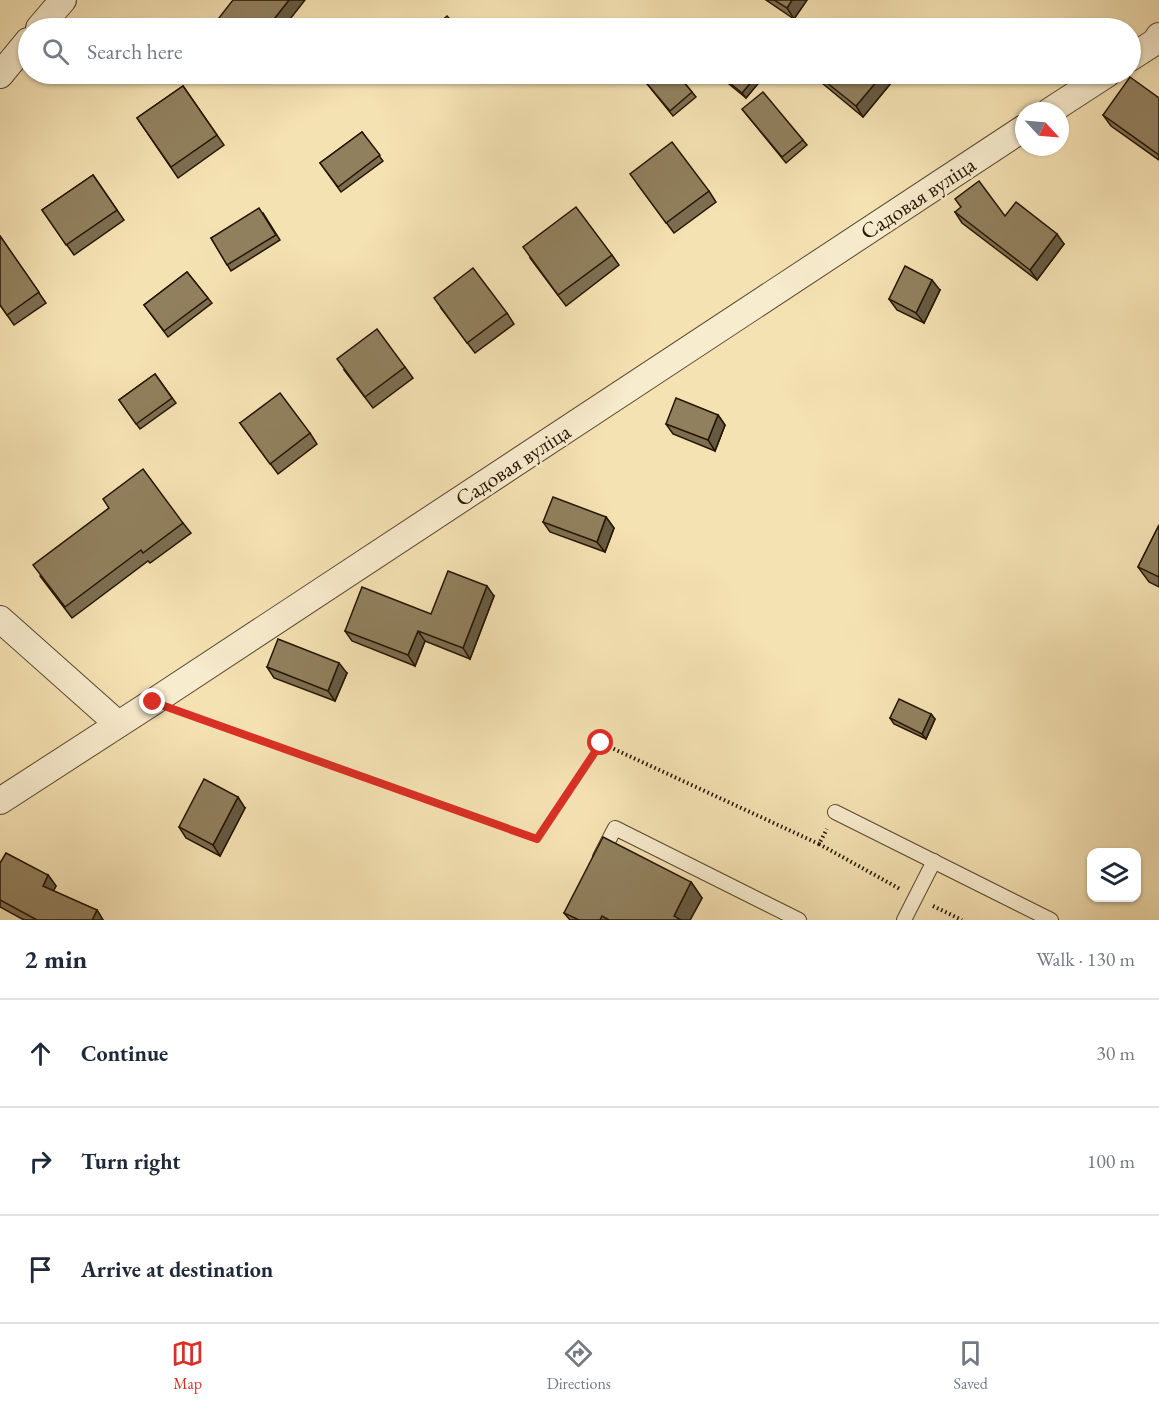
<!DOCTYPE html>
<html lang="en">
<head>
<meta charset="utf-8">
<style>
	:root { --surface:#fff; --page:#f6f6f7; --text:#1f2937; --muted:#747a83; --line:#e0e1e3; --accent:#d93025 }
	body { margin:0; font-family:"EB Garamond",serif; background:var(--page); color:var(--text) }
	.controls { position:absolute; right:18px; bottom:18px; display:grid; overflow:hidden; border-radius:12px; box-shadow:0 2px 4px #0004 }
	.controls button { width:54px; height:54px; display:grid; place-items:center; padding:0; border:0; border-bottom:2px solid var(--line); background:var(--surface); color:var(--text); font:30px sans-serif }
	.compass { position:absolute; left:1015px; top:102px; width:54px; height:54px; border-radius:50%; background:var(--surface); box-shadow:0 2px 4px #0004; rotate:116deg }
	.stop { position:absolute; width:18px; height:18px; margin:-14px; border:4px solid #d93025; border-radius:50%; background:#fff }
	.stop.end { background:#d93025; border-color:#fff; box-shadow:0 2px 6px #0008 }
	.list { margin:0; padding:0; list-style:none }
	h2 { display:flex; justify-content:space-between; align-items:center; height:78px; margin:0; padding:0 24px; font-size:26px }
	h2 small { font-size:20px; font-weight:400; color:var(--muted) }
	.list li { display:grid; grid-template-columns:39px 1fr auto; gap:18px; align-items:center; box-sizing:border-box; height:108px; padding:0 24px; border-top:2px solid var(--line) }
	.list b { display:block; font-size:22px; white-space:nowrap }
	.list em { font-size:20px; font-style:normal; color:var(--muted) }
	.icon { flex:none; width:33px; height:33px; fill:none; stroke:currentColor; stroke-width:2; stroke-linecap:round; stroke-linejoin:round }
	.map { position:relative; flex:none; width:1159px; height:920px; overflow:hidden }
	.search { position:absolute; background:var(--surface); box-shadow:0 2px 4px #0004; left:18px; right:18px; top:18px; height:66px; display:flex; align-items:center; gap:15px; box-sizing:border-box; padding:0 21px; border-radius:33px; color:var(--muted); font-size:22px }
	.sheet { height:402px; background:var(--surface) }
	nav { display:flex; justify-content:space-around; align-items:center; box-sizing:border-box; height:84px; border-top:2px solid var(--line); background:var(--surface); font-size:16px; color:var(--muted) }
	nav a { display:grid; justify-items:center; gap:3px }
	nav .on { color:var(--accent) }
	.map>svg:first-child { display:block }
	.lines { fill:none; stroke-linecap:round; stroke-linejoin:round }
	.service-casing { stroke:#59482e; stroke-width:16 }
	.minor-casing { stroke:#59482e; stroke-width:28 }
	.path { stroke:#251501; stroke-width:4; stroke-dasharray:1.5 3; stroke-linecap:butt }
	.service { stroke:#f8ecce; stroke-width:14 }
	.minor { stroke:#f8ecce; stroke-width:26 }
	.wall { fill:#7d6e51; stroke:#251501; stroke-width:1.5 }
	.shaded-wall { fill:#665a42; stroke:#251501; stroke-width:1.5 }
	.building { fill:#91805e; stroke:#251501; stroke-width:1.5 }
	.route { stroke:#d93025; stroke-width:8 }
	.labels { text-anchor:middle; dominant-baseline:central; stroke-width:5; stroke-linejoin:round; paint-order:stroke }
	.street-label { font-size:22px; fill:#251501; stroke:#f8ecce }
</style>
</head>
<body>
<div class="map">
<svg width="1159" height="920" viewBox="0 0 1159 920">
	<rect width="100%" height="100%" fill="#f5e2b3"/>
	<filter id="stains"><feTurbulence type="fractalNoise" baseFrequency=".00333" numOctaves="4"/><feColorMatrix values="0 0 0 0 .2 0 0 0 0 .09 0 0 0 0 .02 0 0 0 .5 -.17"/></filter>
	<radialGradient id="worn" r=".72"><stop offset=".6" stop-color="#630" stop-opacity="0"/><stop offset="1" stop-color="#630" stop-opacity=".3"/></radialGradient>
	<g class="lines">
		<g class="service-casing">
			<g id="service">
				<polyline points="835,812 1051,920"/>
				<polyline points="600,857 615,828 799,920"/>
				<polyline points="904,920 934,861"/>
			</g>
		</g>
		<g class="minor-casing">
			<g id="minor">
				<polyline points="39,28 63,0"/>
				<polyline points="1130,58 1155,42 1159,36"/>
				<polyline points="0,75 28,41"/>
				<polyline points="1050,111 1107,74"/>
				<polyline points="0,619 118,724"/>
				<polyline points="0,801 153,702 1024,128"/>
			</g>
		</g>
		<g class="path">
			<polyline points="184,713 537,839 601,743 819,844 827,829"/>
			<polyline points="819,844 900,889"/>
			<polyline points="933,906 962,920"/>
		</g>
		<use href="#service" class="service"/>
		<use href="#minor" class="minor"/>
	</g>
	<g class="wall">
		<polygon points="766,0 807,0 794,19"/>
		<polygon points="434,74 453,74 443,83"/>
		<polygon points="639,74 677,74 696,97 673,116"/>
		<polygon points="730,74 766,74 746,98 729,84 725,79"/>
		<polygon points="816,74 896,77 863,117 822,83"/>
		<polygon points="183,86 224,145 178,178 137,118"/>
		<polygon points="1159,98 1159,160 1111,126 1103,115"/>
		<polygon points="742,109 803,140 807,145 786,163"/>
		<polygon points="362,132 383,161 341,192 320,163"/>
		<polygon points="93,175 124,220 74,255 42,210"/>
		<polygon points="638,185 709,191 716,202 674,233"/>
		<polygon points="955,212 1005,216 1064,244 1037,280 962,223"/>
		<polygon points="263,213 280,240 231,271 211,238"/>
		<polygon points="0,236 46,303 14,325 0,305"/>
		<polygon points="612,255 619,265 566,306 530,258"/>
		<polygon points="187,272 212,303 168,337 144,305"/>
		<polygon points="940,290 924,323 897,310 889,299"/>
		<polygon points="441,308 507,313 514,324 475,353"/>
		<polygon points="405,367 413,378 373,408 344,370"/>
		<polygon points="155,374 176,403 140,429 119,400"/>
		<polygon points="718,415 725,425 715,451 673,434 666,424"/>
		<polygon points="240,423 310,433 317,444 278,474"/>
		<polygon points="109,508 183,523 191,533 150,563 148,561 72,618 40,576"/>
		<polygon points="606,517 614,528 605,552 550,532 543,522"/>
		<polygon points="1159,525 1159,587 1149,582 1138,567"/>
		<polygon points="494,596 470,659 425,641 415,666 352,641 345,631 431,614"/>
		<polygon points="267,667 347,673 335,701 274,678"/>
		<polygon points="931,714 935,719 926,739 894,724 890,718"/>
		<polygon points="245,808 220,856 186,838 179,827"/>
		<polygon points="0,863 48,875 56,886 53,891 97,910 103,920 24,920 0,907"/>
		<polygon points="691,882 702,898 690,920 570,920 564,913"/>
	</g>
	<g class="shaded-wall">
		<polygon points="289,0 305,0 283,28 267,28"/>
		<polygon points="792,0 807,0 794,19 787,8"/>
		<polygon points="758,74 766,74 746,98 742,93"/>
		<polygon points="883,74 893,74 896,77 863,117 856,106"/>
		<polygon points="1057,234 1064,244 1037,280 1030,270"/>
		<polygon points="932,280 940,290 924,323 916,313"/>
		<polygon points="718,415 725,425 715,451 708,440"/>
		<polygon points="606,517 614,528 605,552 597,542"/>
		<polygon points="487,586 494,596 470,659 463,648"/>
		<polygon points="418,631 425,641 415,666 408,655"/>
		<polygon points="339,663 347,673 335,701 328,691"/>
		<polygon points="931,714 935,719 926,739 922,734"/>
		<polygon points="238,797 245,808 220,856 213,845"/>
		<polygon points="48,875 56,886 50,897 43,886"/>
		<polygon points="691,882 702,898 690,920 676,920 674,916"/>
		<polygon points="97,910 103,920 92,920"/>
	</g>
	<g class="building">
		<polygon points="233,0 289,0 267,28 222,28 215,23"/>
		<polygon points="774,0 792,0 787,8"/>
		<polygon points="447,16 458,28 434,28"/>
		<polygon points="633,20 640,28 623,28"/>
		<polygon points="435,74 443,74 439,78"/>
		<polygon points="639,74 677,74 692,92 670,111"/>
		<polygon points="730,74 758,74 742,93 725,79"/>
		<polygon points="816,74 883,74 856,106"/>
		<polygon points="1130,77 1159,98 1159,155 1103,115"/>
		<polygon points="183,86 217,135 171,167 137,118"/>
		<polygon points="763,92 803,140 782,157 742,109"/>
		<polygon points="362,132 380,155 338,187 320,163"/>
		<polygon points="672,142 709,191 666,223 630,174"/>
		<polygon points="93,175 117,210 66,245 42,210"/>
		<polygon points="979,181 1005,216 1016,202 1057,234 1030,270 955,212 961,207 955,199"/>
		<polygon points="576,207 612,255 558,295 523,247"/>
		<polygon points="259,208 276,235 227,265 211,238"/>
		<polygon points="0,236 39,292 7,315 0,305"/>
		<polygon points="905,266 932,280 916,313 889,299"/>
		<polygon points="473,268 507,313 467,343 434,298"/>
		<polygon points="187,272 208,298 164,331 144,305"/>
		<polygon points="377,329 405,367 365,397 337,359"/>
		<polygon points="155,374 172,398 136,424 119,400"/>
		<polygon points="280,393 310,433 270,464 240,423"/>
		<polygon points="676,398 718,415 708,440 666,424"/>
		<polygon points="143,469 183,523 143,553 141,550 65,607 33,565 109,508 103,499"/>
		<polygon points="553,497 606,517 597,542 543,522"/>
		<polygon points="1159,525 1159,577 1138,567"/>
		<polygon points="448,571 487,586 463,648 418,631 408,655 345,631 362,587 431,614"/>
		<polygon points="278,639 339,663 328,691 267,667"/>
		<polygon points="899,699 931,714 922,734 890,718"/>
		<polygon points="204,779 238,797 213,845 179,827"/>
		<polygon points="603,837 691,882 674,916 681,920 609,920 602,916 600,920 579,920 564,913"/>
		<polygon points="6,853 48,875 43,886 97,910 92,920 37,920 0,900 0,863"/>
	</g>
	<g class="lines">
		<polyline class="route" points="153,702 537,839 601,743"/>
	</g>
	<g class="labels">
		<g class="street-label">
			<text transform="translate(918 198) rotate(-33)">Садовая вуліца</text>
			<text transform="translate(513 465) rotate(-33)">Садовая вуліца</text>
		</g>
	</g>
	<rect width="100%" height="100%" filter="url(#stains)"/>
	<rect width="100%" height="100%" fill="url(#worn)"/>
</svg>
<div class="controls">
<button><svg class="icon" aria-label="layers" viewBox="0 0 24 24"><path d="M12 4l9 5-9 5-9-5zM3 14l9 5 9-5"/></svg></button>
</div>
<svg class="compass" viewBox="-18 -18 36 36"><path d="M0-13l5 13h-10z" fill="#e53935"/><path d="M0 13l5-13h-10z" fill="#747a83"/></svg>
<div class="stop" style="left:601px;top:743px"></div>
<div class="stop end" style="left:153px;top:702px"></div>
<div class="search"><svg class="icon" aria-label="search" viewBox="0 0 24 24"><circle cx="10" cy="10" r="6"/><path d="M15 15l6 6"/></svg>Search here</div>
</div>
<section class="sheet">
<h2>2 min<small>Walk · 130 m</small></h2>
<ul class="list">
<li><svg class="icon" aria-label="ahead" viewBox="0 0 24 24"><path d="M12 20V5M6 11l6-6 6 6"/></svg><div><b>Continue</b></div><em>30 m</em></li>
<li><svg class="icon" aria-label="right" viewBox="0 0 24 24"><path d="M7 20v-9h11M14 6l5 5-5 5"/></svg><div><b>Turn right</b></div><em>100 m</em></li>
<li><svg class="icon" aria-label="arrive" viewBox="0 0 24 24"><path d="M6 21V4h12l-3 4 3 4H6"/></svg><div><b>Arrive at destination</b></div></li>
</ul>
</section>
<nav>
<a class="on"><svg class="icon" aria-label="map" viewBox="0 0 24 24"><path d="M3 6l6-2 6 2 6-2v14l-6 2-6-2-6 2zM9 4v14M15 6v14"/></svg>Map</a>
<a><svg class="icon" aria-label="directions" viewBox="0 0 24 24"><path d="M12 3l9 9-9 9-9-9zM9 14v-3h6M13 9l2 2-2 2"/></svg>Directions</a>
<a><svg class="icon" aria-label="saved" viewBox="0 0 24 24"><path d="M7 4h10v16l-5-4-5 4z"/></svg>Saved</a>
</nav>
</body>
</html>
